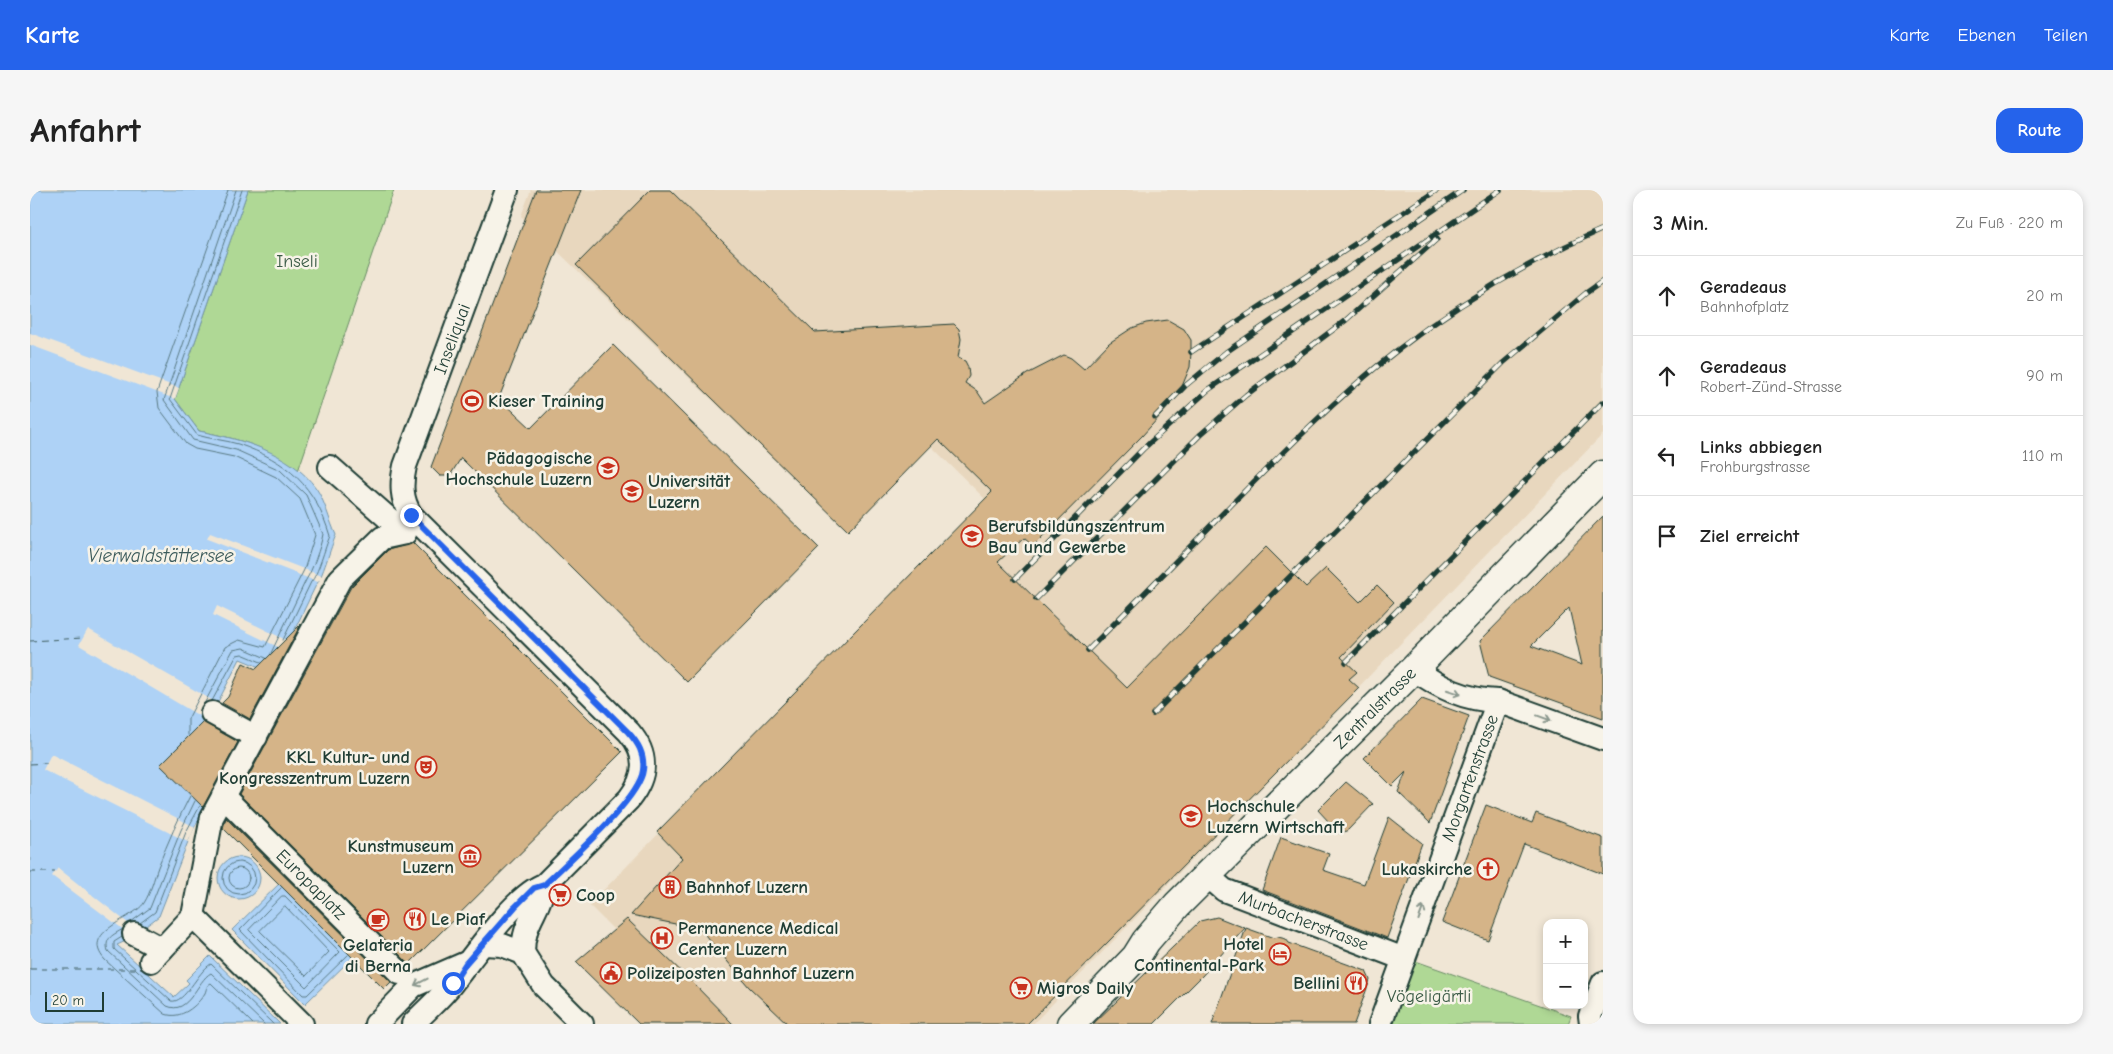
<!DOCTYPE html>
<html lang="de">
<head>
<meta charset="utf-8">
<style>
	:root { --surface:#fff; --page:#f6f6f6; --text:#222; --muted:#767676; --line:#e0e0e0; --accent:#2563eb }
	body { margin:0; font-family:"Comic Neue",sans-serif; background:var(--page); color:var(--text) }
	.controls { position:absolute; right:15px; bottom:15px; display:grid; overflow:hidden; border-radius:10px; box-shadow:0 2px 8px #0003 }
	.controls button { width:45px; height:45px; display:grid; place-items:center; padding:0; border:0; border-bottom:1px solid var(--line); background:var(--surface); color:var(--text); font:25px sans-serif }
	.scale { position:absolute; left:15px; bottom:12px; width:59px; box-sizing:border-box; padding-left:5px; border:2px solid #1f3d34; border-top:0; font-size:14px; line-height:18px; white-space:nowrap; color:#1f3d34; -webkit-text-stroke:4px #f7f3e8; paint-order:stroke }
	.stop { position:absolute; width:15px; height:15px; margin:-11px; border:4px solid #2563eb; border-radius:50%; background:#fff }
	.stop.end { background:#2563eb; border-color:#fff; box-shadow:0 1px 5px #0008 }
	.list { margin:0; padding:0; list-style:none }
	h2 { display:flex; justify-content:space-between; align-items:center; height:65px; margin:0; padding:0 20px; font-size:21px }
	h2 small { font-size:16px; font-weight:400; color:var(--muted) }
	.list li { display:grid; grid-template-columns:32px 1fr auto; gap:15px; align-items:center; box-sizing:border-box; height:80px; padding:0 20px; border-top:1px solid var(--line) }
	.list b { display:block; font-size:19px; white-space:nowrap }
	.list p { margin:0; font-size:16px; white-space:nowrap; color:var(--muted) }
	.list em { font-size:16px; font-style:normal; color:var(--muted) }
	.icon { flex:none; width:28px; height:28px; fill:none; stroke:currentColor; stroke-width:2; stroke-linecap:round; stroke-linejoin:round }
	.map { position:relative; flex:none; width:1573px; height:834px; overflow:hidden; border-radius:15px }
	header { display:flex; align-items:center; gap:30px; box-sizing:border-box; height:70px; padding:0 25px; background:var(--accent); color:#fff }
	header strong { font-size:24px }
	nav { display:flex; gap:28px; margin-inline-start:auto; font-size:18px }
	.intro { display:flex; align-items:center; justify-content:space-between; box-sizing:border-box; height:120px; padding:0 30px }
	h1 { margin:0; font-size:35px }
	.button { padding:12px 22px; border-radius:15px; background:var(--accent); color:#fff; font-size:18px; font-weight:700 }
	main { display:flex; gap:30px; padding:0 30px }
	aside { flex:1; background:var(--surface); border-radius:15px; box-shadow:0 2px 8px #0003 }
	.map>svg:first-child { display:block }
	.built { fill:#e8d7be }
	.green { fill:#afd895; stroke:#678a64 }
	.water { fill:#aed2f6; stroke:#7596a8 }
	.pier { fill:#f0e6d5 }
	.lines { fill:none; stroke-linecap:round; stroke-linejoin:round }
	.shore { stroke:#587982; stroke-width:1 }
	.ferry { stroke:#3c5b5b; stroke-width:1; stroke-dasharray:6 5; stroke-linecap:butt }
	.building { fill:#d5b488; stroke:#1f3d34; fill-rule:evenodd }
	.minor-casing { stroke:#1f3d34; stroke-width:26 }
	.major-casing { stroke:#1f3d34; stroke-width:31 }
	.minor { stroke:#f7f3e8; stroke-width:22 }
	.major { stroke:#f7f3e8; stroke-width:28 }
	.rail-casing { stroke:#1f3d34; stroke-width:5.5 }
	.rail { stroke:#f7f3e8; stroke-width:4; stroke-dasharray:11; stroke-linecap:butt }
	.oneway { stroke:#8b988e }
	.route { stroke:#2563eb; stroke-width:6 }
	.labels { text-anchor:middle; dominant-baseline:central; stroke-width:5; stroke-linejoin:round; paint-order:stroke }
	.park-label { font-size:18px; fill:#3c5c47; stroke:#f7f3e8 }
	.street-label { font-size:18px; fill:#1f3d34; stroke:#f7f3e8 }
	.poi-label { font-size:18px; font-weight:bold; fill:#1f3d34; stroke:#f7f3e8; text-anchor:start }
	.water-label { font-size:19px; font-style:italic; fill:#3c5b5b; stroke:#f7f3e8 }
</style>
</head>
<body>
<header>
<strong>Karte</strong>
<nav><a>Karte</a><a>Ebenen</a><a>Teilen</a></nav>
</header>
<div class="intro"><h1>Anfahrt</h1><a class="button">Route</a></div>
<main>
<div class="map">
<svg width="1573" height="834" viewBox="0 0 1573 834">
	<rect width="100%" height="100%" fill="#f0e6d5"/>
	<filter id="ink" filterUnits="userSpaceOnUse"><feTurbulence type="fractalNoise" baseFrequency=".02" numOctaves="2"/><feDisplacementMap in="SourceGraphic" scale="10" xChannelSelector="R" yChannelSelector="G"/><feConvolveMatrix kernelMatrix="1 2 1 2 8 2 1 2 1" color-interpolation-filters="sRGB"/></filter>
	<g filter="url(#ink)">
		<polygon class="built" points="501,0 1573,0 1573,244 1003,834 678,834 559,715 955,309 901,256 818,341 491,26"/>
		<g class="green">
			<path d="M218,0h146l-96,281c-28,-24 -63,-33 -99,-40l-24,-32z"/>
			<polygon points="1380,769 1541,826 1538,834 1357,834"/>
		</g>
		<g class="water">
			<path d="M0,0h218l-73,209 24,32c41,8 91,21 117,57 9,13 13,32 20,47 -5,11 -14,44 -20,50l-42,88 -34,-14 -35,68 33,17 -47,90 -32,82 -31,24 -11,5 57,52 15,-14 -3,-3 24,-24 70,68h-250z"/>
			<circle cx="209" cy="688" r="21"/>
			<polygon points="254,689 327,763 275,814 202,740"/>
		</g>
		<g class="pier">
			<polygon points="0,143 149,198 145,209 0,155"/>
			<polygon points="180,343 292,386 293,386 288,392 177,349"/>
			<polygon points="187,416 258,451 254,460 183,425"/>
			<polygon points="58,439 187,513 178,531 49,455"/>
			<polygon points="21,564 165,637 158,652 13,580"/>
			<polygon points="28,678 108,741 102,746 22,686"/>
		</g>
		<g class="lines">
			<g class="shore">
				<path d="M206,0l-72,210 29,40 43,10 44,20 26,25 17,39c-2,12 -11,37 -17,46l-35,73"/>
				<path d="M212,0l-72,209 27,36c13,4 28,5 41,9 50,17 77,42 92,92 -5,11 -12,39 -19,46l-28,58"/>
				<polyline points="182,511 207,465 212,464 231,472"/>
				<polyline points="174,514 203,460 213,458 236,468"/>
				<polyline points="158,545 158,529 195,457 209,450 235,457 274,380 285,345 270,309 246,287 204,267 165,259 156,254 129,218 127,202 198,0"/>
				<path d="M160,606c-12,23 -22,46 -32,71 -4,11 -7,25 -14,36 -11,17 -65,28 -39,57l60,54c16,6 32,-8 40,-21 2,-5 1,-7 6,-10l42,41"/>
				<circle cx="209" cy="688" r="16"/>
				<circle cx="209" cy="688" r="10"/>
				<polyline points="251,698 210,740 273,805 277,805 318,765"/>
				<polygon points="252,706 255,706 310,762 276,797 219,740"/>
				<polygon points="255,716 299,762 276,786 230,741"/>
				<polyline points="101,732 120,718 151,640 165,611"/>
				<polyline points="110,733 125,722 156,642 170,616"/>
				<path d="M93,739c-10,6 -19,9 -15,22l59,55c22,10 30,-26 44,-33l53,51"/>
				<path d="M92,747l-8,5v7l57,52c14,3 26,-29 40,-37l62,60"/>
			</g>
			<g class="ferry">
				<polyline points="0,451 53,448"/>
				<polyline points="0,574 17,573"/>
				<polyline points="0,682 25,682"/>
				<polyline points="0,779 113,779"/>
			</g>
		</g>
		<g class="building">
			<polygon points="506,0 551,0 469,208 501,238 583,155 789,358 657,492 431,268 421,284 416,286 410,286 401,277"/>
			<polygon points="620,0 640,0 785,142 924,134 929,139 931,149 928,168 935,171 938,177 939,186 935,193 947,201 955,213 997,184 1034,165 1041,168 1054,179 1079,153 1102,138 1116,133 1138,130 1154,139 1161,150 1161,162 1160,177 1148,206 1112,246 1003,356 994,348 968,372 1097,498 1236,357 1276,397 1296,378 1330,412 1347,395 1364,412 1311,467 1327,482 1319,489 1329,498 997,834 758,834 719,797 670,739 601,725 652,668 627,642 962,302 908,249 818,341 546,75"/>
			<path d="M1573,326v202l-114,-41 -9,-36zM1539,418l13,57 -51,-19z"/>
			<polygon points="383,353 592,562 379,774 209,604 321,397 358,360"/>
			<polygon points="271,434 220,529 192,513 198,507 213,473 226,479"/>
			<polygon points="1392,509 1439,526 1400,633 1368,602 1376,582 1362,596 1334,568"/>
			<polygon points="173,532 208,552 173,617 130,575"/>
			<polygon points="1316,592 1343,614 1318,640 1310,644 1288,620"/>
			<polygon points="1456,615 1502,633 1506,623 1573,648 1573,684 1494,654 1458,750 1412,732"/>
			<polygon points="1359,627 1392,653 1357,748 1232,700 1251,647 1299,664 1293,680 1334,694"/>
			<polygon points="196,628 361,792 354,799 193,638"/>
			<polygon points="1187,727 1215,738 1172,786 1124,834 1063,834 1170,731"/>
			<polygon points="597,729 661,791 703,834 609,834 546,772"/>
			<polygon points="1216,738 1244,748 1248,747 1256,749 1259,753 1336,781 1340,790 1324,834 1182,834"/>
		</g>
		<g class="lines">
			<g class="minor-casing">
				<g id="minor">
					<polyline points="300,277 375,343"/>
					<path d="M1384,479c26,19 51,31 84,32l105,38"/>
					<polyline points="182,523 226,547"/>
					<path id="s1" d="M193,606l177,177"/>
					<path id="s2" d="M1177,685l17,15 180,69"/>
					<polyline points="163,726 272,834"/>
					<polyline points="104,744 132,759"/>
					<polyline points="454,754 472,755 493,763 514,796 552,834"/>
					<path d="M493,763c0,-32 16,-40 21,-68"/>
					<polyline points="121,771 163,726 182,627 310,389 352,348 375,343"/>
					<polyline points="346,834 383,796 436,773"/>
					<path id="s3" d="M383,834c13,-14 29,-27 40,-42 20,-25 63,-88 91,-97l85,-86c18,-23 19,-45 0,-67l-218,-217c-10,-16 -10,-31 -6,-49l102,-276"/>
					<path id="s4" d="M1350,834l118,-323"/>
					<polyline points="1561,834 1560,826 1573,793"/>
				</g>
			</g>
			<g class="major-casing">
				<g id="major">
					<path id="s5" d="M1041,834l65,-67 10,-16 31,-36 237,-236 189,-194"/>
				</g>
			</g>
			<use href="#minor" class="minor"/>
			<use href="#major" class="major"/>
			<g class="rail-casing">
				<g id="rail">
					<polyline points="1161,162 1407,0"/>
					<polyline points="1125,227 1155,196 1196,162 1433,0"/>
					<polyline points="985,389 1113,259 1178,200 1470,0"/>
					<polyline points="1006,409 1171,244 1216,205 1316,130 1407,49"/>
					<path d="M1058,460c48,-48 96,-97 143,-145 53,-54 105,-107 164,-153 63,-49 135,-91 208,-123"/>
					<polyline points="1316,472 1573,212"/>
					<polyline points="1123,524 1473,173 1556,103 1573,91"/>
				</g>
			</g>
			<use href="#rail" class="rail"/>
		</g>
		<defs><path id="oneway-shaft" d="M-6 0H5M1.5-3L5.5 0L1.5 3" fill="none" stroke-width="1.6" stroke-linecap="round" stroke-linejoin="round" transform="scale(1.25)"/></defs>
		<g class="oneway">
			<use href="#oneway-shaft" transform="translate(1424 502) rotate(18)"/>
			<use href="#oneway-shaft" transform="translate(1514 528) rotate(20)"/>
			<use href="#oneway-shaft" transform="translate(1391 723) rotate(-70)"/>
			<use href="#oneway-shaft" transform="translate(391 792) rotate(153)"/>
		</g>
	</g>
	<g class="lines" filter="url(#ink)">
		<path class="route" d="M381,325l217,217c10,11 17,22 15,38 -3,29 -76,92 -99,115l-10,3 -19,19 -49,56 -13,20"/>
	</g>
	<defs>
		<g id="stadium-ring" transform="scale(1.125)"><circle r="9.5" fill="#f7f3e8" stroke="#c8321e" stroke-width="1.5"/><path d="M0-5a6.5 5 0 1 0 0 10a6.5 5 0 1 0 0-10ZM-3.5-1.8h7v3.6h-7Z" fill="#c8321e"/></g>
		<g id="university-ring" transform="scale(1.125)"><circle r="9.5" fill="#f7f3e8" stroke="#c8321e" stroke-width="1.5"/><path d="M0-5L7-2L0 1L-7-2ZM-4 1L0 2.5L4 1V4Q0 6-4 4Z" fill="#c8321e"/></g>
		<g id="school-ring" transform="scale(1.125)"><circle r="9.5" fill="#f7f3e8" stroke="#c8321e" stroke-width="1.5"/><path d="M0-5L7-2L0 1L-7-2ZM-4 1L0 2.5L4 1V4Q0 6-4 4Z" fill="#c8321e"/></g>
		<g id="theatre-ring" transform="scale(1.125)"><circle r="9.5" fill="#f7f3e8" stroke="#c8321e" stroke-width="1.5"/><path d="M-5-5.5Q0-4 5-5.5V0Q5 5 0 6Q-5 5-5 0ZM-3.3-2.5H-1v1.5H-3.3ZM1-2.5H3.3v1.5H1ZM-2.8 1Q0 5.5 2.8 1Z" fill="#c8321e"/></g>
		<g id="museum-ring" transform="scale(1.125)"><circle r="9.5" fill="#f7f3e8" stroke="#c8321e" stroke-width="1.5"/><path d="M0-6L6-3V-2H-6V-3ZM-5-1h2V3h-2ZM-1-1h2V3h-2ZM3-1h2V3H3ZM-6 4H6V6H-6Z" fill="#c8321e"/></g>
		<g id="church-ring" transform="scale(1.125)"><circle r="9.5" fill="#f7f3e8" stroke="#c8321e" stroke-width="1.5"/><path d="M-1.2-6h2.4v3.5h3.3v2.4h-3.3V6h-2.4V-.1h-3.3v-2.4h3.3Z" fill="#c8321e"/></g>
		<g id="building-ring" transform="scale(1.125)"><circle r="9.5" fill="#f7f3e8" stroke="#c8321e" stroke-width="1.5"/><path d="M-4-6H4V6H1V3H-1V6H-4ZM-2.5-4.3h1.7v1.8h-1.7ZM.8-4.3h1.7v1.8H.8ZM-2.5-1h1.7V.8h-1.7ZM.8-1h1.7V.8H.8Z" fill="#c8321e"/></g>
		<g id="supermarket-ring" transform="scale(1.125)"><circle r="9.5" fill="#f7f3e8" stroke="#c8321e" stroke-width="1.5"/><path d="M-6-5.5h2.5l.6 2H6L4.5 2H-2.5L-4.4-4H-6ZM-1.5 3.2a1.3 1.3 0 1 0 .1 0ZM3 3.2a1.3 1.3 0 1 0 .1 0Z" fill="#c8321e"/></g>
		<g id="restaurant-ring" transform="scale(1.125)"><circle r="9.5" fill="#f7f3e8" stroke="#c8321e" stroke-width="1.5"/><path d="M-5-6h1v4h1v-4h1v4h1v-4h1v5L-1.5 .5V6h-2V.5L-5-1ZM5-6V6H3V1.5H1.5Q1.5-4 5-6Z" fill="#c8321e"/></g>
		<g id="cafe-ring" transform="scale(1.125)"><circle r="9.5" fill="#f7f3e8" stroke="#c8321e" stroke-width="1.5"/><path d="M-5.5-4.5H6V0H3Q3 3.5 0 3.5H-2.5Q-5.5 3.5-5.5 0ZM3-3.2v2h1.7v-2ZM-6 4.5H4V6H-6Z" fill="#c8321e"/></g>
		<g id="hospital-ring" transform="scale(1.125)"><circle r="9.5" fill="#f7f3e8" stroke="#c8321e" stroke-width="1.5"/><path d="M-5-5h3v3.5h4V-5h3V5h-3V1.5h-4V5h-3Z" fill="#c8321e"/></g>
		<g id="hotel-ring" transform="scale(1.125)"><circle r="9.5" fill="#f7f3e8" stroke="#c8321e" stroke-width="1.5"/><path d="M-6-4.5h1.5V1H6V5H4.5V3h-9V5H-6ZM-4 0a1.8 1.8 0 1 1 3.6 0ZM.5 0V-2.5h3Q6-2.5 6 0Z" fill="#c8321e"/></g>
		<g id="civic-ring" transform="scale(1.125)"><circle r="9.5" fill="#f7f3e8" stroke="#c8321e" stroke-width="1.5"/><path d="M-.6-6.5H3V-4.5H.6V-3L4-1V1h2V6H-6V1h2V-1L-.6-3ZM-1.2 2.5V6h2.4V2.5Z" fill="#c8321e"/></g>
	</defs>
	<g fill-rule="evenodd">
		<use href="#stadium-ring" x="442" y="211"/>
		<use href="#university-ring" x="578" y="278"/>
		<use href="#university-ring" x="602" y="301"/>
		<use href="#school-ring" x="942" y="346"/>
		<use href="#theatre-ring" x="396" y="577"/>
		<use href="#university-ring" x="1161" y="626"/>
		<use href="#museum-ring" x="440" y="666"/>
		<use href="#church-ring" x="1458" y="679"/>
		<use href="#building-ring" x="640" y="697"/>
		<use href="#supermarket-ring" x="530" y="705"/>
		<use href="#restaurant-ring" x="385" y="729"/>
		<use href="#cafe-ring" x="348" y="730"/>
		<use href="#hospital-ring" x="632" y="748"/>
		<use href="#hotel-ring" x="1250" y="764"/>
		<use href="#civic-ring" x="581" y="783"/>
		<use href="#restaurant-ring" x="1326" y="793"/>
		<use href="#supermarket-ring" x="991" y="798"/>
	</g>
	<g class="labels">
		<g class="park-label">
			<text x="267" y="71">Inseli</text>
			<text x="1399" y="806">Vögeligärtli</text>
		</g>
		<g class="street-label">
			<text stroke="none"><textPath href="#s3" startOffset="881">Inseliquai</textPath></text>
			<text stroke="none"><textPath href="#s5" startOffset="439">Zentralstrasse</textPath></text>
			<text stroke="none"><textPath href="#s4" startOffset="262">Morgartenstrasse</textPath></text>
			<text stroke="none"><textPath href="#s1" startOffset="125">Europaplatz</textPath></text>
			<text stroke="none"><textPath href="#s2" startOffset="108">Murbacherstrasse</textPath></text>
		</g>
		<g class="poi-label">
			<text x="458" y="211">Kieser Training</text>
			<text x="562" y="268" text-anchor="end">Pädagogische<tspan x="562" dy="21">Hochschule Luzern</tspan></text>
			<text x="618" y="291">Universität<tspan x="618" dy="21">Luzern</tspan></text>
			<text x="958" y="336">Berufsbildungszentrum<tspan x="958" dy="21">Bau und Gewerbe</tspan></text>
			<text x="380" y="567" text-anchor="end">KKL Kultur- und<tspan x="380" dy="21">Kongresszentrum Luzern</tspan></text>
			<text x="1177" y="616">Hochschule<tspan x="1177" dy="21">Luzern Wirtschaft</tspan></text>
			<text x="424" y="656" text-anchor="end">Kunstmuseum<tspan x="424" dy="21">Luzern</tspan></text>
			<text x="1442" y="679" text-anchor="end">Lukaskirche</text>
			<text x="656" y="697">Bahnhof Luzern</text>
			<text x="546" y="705">Coop</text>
			<text x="401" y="729">Le Piaf</text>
			<text x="648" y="738">Permanence Medical<tspan x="648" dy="21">Center Luzern</tspan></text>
			<text x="1234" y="754" text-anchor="end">Hotel<tspan x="1234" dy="21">Continental-Park</tspan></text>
			<text x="348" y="755" text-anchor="middle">Gelateria<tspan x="348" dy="21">di Berna</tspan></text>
			<text x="597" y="783">Polizeiposten Bahnhof Luzern</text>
			<text x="1310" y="793" text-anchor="end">Bellini</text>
			<text x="1007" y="798">Migros Daily</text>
		</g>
		<g class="water-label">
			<text x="131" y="366">Vierwaldstättersee</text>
		</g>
	</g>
</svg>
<div class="controls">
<button>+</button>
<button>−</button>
</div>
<div class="scale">20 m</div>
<div class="stop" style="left:423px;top:793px"></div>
<div class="stop end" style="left:381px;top:325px"></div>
</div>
<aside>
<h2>3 Min.<small>Zu Fuß · 220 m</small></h2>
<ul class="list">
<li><svg class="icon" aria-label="ahead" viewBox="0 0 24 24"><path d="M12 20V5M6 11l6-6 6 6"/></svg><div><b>Geradeaus</b><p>Bahnhofplatz</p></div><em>20 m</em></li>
<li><svg class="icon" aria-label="ahead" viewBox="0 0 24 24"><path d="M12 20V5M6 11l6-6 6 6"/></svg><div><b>Geradeaus</b><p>Robert-Zünd-Strasse</p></div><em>90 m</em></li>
<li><svg class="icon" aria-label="left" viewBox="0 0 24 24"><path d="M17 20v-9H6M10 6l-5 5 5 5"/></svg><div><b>Links abbiegen</b><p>Frohburgstrasse</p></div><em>110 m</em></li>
<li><svg class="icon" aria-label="arrive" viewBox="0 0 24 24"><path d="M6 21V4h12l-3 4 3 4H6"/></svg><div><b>Ziel erreicht</b></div></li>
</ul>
</aside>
</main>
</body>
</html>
